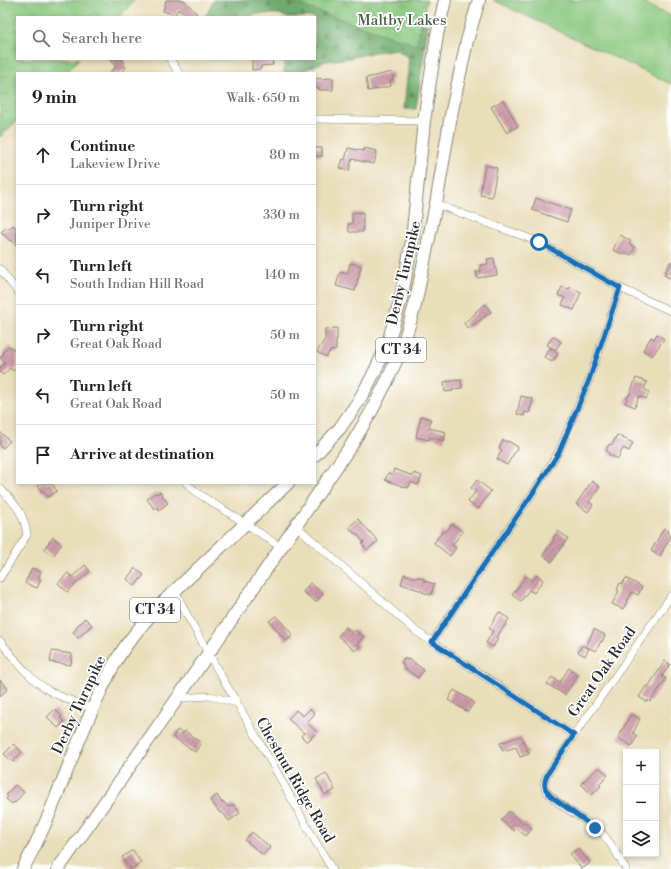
<!DOCTYPE html>
<html lang="en">
<head>
<meta charset="utf-8">
<style>
	:root { --surface:#fff; --page:#f2f2f2; --text:#202124; --muted:#757577; --line:#e0e0e0 }
	body { margin:0; font-family:"Libre Bodoni",serif; background:var(--page); color:var(--text) }
	.controls { position:absolute; right:12px; bottom:12px; display:grid; overflow:hidden; border-radius:0px; box-shadow:0 2px 6px #0003 }
	.controls button { width:36px; height:36px; display:grid; place-items:center; padding:0; border:0; border-bottom:1px solid var(--line); background:var(--surface); color:var(--text); font:20px sans-serif }
	.stop { position:absolute; width:12px; height:12px; margin:-9px; border:3px solid #1f6fb2; border-radius:50%; background:#fff }
	.stop.end { background:#1f6fb2; border-color:#fff; box-shadow:0 1px 4px #0008 }
	.list { margin:0; padding:0; list-style:none }
	h2 { display:flex; justify-content:space-between; align-items:center; height:52px; margin:0; padding:0 16px; font-size:17px }
	h2 small { font-size:13px; font-weight:400; color:var(--muted) }
	.list li { display:grid; grid-template-columns:26px 1fr auto; gap:12px; align-items:center; box-sizing:border-box; height:60px; padding:0 16px; border-top:1px solid var(--line) }
	.list b { display:block; font-size:15px; white-space:nowrap }
	.list p { margin:0; font-size:13px; white-space:nowrap; color:var(--muted) }
	.list em { font-size:13px; font-style:normal; color:var(--muted) }
	.icon { flex:none; width:22px; height:22px; fill:none; stroke:currentColor; stroke-width:2; stroke-linecap:round; stroke-linejoin:round }
	.map { position:relative; flex:none; width:671px; height:869px; overflow:hidden }
	.search { position:absolute; background:var(--surface); box-shadow:0 2px 6px #0003; left:16px; top:16px; width:300px; height:44px; display:flex; align-items:center; gap:10px; box-sizing:border-box; padding:0 14px; border-radius:0px; color:var(--muted); font-size:15px }
	.panel { position:absolute; background:var(--surface); box-shadow:0 2px 6px #0003; left:16px; top:72px; width:300px; height:412px; border-radius:0px }
	.map>svg:first-child { display:block }
	.grass { fill:#88c67c; stroke:#5a7854 }
	.forest { fill:url(#forest-firs); stroke:#4c6b4c }
	.park { fill:url(#park-crowns); stroke:#5a7854 }
	.building { fill:url(#building-hatch) }
	.lines { fill:none; stroke-linecap:round; stroke-linejoin:round }
	.minor-casing { stroke:#8a8472; stroke-width:8 }
	.trunk-casing { stroke:#8a8472; stroke-width:14 }
	.minor { stroke:#fff; stroke-width:7 }
	.trunk { stroke:#fff; stroke-width:12 }
	.route { stroke:#1f6fb2; stroke-width:5 }
	.labels { text-anchor:middle; dominant-baseline:central; stroke-width:3.5; stroke-linejoin:round; paint-order:stroke }
	.shield { fill:#fff; stroke:#6b6b6b; stroke-width:1 }
	.shield-label { font-size:14px; font-weight:bold; fill:#2b2b2b }
	.park-label { font-size:15px; fill:#4c6147; stroke:#fff }
	.street-label { font-size:15px; fill:#2b2b2b; stroke:#fff }
</style>
</head>
<body>
<div class="map">
<svg width="671" height="869" viewBox="0 0 671 869">
	<defs>
		<pattern id="forest-firs" width="22" height="20" patternUnits="userSpaceOnUse"><rect width="22" height="20" fill="#6eab6c"/><path d="M5 1l3.5 6h-7zM16 11l3.5 6h-7z" fill="#5b8b59"/></pattern>
		<pattern id="park-crowns" width="20" height="18" patternUnits="userSpaceOnUse"><rect width="20" height="18" fill="#88c67c"/><path d="M2 6a3 3 0 1 1 6 0M12 15a3 3 0 1 1 6 0" fill="none" stroke="#6fa166"/></pattern>
		<pattern id="building-hatch" width="6" height="6" patternUnits="userSpaceOnUse"><rect width="6" height="6" fill="#ce9baa"/><path d="M-1 1l2-2M0 6l6-6M5 7l2-2" fill="none" stroke="#a77f8b"/></pattern>
	</defs>
	<rect width="100%" height="100%" fill="#fff"/>
	<filter id="ink" filterUnits="userSpaceOnUse"><feTurbulence type="fractalNoise" baseFrequency=".025" numOctaves="2"/><feDisplacementMap in="SourceGraphic" scale="8" xChannelSelector="R" yChannelSelector="G"/><feConvolveMatrix kernelMatrix="1 2 1 2 8 2 1 2 1" color-interpolation-filters="sRGB"/></filter>
	<filter id="wash" filterUnits="userSpaceOnUse"><feTurbulence type="fractalNoise" baseFrequency=".012" numOctaves="4" result="noise"/><feDisplacementMap in="SourceGraphic" scale="16" xChannelSelector="R" yChannelSelector="G"/><feGaussianBlur stdDeviation="0.9" result="paint"/><feColorMatrix in="noise" values="0 0 0 0 0 0 0 0 0 0 0 0 0 0 0 0 0 1.4 0 .05"/><feComposite in="paint" operator="in"/></filter>
	<g filter="url(#wash)">
		<rect width="100%" height="100%" fill="#e9deba"/>
		<polygon class="grass" points="493,0 636,0 671,16 671,84"/>
		<polygon class="forest" points="214,0 420,0 415,22 428,25 416,109 404,109 409,58 396,49 375,52 350,58 326,61 305,70 304,73 284,73 285,59 315,59 315,17 285,17 280,14 255,14 249,17 205,17"/>
		<g class="park">
			<polygon points="0,0 135,0 119,17 17,17 17,59 79,59 66,73 17,73 17,121 0,137"/>
			<polygon points="285,0 427,0 416,45"/>
		</g>
		<g id="blocks">
			<g class="building">
				<polygon points="166,0 184,0 197,14 193,17 186,17 178,9 175,15 163,11"/>
				<polygon points="110,59 122,59 125,63 123,64 126,68 120,73 109,73 116,67"/>
				<polygon points="252,59 272,59 273,65 261,66 261,69 252,70"/>
				<polygon points="392,72 393,80 390,80 391,86 368,91 366,78"/>
				<polygon points="333,78 333,90 319,90 319,88 315,88 315,79"/>
				<polygon points="503,100 518,126 507,133 491,107"/>
				<rect x="315" y="148" width="7" height="8"/>
				<polygon points="348,148 363,151 364,148 377,151 374,164 352,159 349,171 340,168 343,159 345,160"/>
				<polygon points="485,165 497,168 492,197 480,195"/>
				<polygon points="536,198 571,210 567,222 532,210"/>
				<polygon points="363,212 363,232 349,232 348,224 352,224 352,213"/>
				<polygon points="13,225 17,229 17,246 11,240 10,241 1,232 7,227 9,229"/>
				<polygon points="620,235 631,241 629,244 635,247 631,255 625,252 624,255 613,250"/>
				<polygon points="494,258 497,275 477,278 476,272 481,271 480,265 488,264 487,259"/>
				<polygon points="671,261 671,279 664,275"/>
				<polygon points="350,263 361,266 355,291 336,286 340,272 347,274"/>
				<polygon points="562,287 569,289 570,287 581,292 574,310 562,305 565,298 558,295"/>
				<polygon points="485,304 491,312 468,329 464,323 476,313 475,312"/>
				<polygon points="337,328 337,340 336,340 336,350 330,351 326,357 317,352 325,339 325,329"/>
				<polygon points="657,334 664,339 652,356 643,350 651,337 654,339"/>
				<polygon points="553,336 561,342 555,350 547,345"/>
				<polygon points="9,346 17,352 17,367 13,371 10,368 3,375 0,372 0,368 5,363 0,358 4,354 3,352"/>
				<polygon points="550,348 558,354 552,362 544,357"/>
				<polygon points="636,378 647,382 644,389 649,392 646,399 639,396 635,407 625,403 628,396 629,396"/>
				<polygon points="461,380 462,388 453,389 453,391 445,392 444,382"/>
				<polygon points="521,396 533,399 529,413 525,412 524,416 517,414"/>
				<polygon points="421,416 431,419 429,428 446,432 444,441 430,437 429,440 416,437"/>
				<polygon points="0,432 10,441 3,448 0,445"/>
				<polygon points="617,435 633,443 629,451 623,448 618,459 608,454 609,452 606,451 609,444 612,445"/>
				<polygon points="503,440 507,442 508,441 518,447 507,465 497,459 502,450 499,448"/>
				<polygon points="394,469 413,476 414,473 422,476 418,485 411,482 408,488 385,480 388,473 392,475"/>
				<polygon points="477,480 491,491 478,509 468,502 476,491 471,488"/>
				<polygon points="592,481 600,487 589,502 593,505 588,512 576,504"/>
				<polygon points="41,483 51,483 57,491 48,497 43,491 42,492 38,486"/>
				<polygon points="160,492 168,503 159,510 157,507 154,509 147,499 155,493 156,494"/>
				<polygon points="358,519 378,541 367,550 362,544 364,542 356,533 354,533 349,527"/>
				<polygon points="452,524 463,532 452,545 456,548 450,556 434,543 443,531 445,533"/>
				<polygon points="664,528 669,531 668,534 671,536 660,556 651,551"/>
				<polygon points="558,531 568,538 552,562 543,555 554,539 553,538"/>
				<polygon points="53,537 62,544 53,556 44,549"/>
				<polygon points="85,565 90,571 67,592 58,583 68,573 72,577"/>
				<polygon points="32,568 41,572 38,578 41,580 37,588 25,583"/>
				<polygon points="135,568 144,575 135,586 127,579"/>
				<polygon points="404,574 416,578 418,577 424,579 424,581 434,584 431,595 422,592 422,591 401,584"/>
				<polygon points="537,575 543,580 534,593 529,590 521,601 512,595 526,576 532,581"/>
				<polygon points="626,578 642,587 638,595 632,592 623,609 612,604 619,591 617,590 620,583 622,584"/>
				<polygon points="310,583 323,593 316,602 303,592"/>
				<polygon points="499,612 509,619 496,638 498,639 493,647 486,643 493,631 489,628"/>
				<polygon points="276,616 293,635 286,641 269,621"/>
				<polygon points="85,618 92,625 78,638 73,632 77,628 76,627"/>
				<polygon points="346,627 352,633 355,630 363,637 357,644 360,646 355,651 338,636"/>
				<polygon points="594,629 605,635 602,642 601,641 596,651 586,647"/>
				<polygon points="582,645 589,648 585,656 578,652"/>
				<polygon points="52,651 72,654 71,665 50,662"/>
				<polygon points="404,658 407,660 409,659 424,670 418,678 403,667 404,665 401,663"/>
				<polygon points="665,661 670,664 662,676 666,679 650,702 648,700 647,702 639,697 646,686 648,687"/>
				<polygon points="569,668 578,675 565,695 547,684 552,677 560,682"/>
				<polygon points="0,680 8,689 0,696"/>
				<polygon points="454,690 474,702 468,712 448,700"/>
				<polygon points="55,709 62,717 60,718 64,722 58,728 47,717"/>
				<polygon points="310,709 315,713 307,723 317,732 307,742 301,736 304,733 288,719 296,710 303,716"/>
				<polygon points="631,714 640,719 633,733 637,736 632,746 618,738"/>
				<polygon points="177,730 183,734 185,731 201,743 195,752 173,737"/>
				<polygon points="521,736 529,754 520,757 516,747 503,751 500,743"/>
				<polygon points="14,744 22,752 13,762 4,754"/>
				<polygon points="599,767 608,775 599,784 601,786 592,795 581,784"/>
				<polygon points="326,773 335,790 325,795 316,779"/>
				<polygon points="15,785 24,792 15,803 14,802 12,804 6,799 8,796 6,795"/>
				<polygon points="217,795 222,803 223,801 228,807 233,804 240,813 229,821 222,812 220,813 210,800"/>
				<polygon points="509,811 524,824 525,823 532,829 526,836 516,828 514,831 501,820"/>
				<polygon points="252,832 270,847 263,855 245,840"/>
				<polygon points="578,848 590,863 582,869 570,854"/>
				<polygon points="133,850 141,863 132,869 130,869 122,857"/>
			</g>
		</g>
	</g>
	<g filter="url(#ink)">
		<use href="#blocks" fill-opacity="0" stroke="#8a8472" stroke-width="1"/>
		<g class="lines">
			<g class="minor-casing">
				<g id="minor">
					<polyline points="170,59 179,73"/>
					<polyline points="315,119 424,121"/>
					<polyline points="436,204 539,242 620,288 671,311"/>
					<polyline points="0,269 17,291"/>
					<path d="M186,483c11,11 25,19 38,27 19,12 38,24 56,37"/>
					<path d="M0,488c15,16 24,24 27,47l-27,43"/>
					<polyline points="295,525 417,632 432,642 574,735"/>
					<polyline points="175,590 186,613 216,667 274,767 311,834 332,869"/>
					<path d="M0,641c15,18 28,37 48,49 13,8 30,13 44,18"/>
					<polyline points="432,642 476,576 535,490 559,451 589,380 620,288"/>
					<polyline points="177,699 193,697 210,696 237,703"/>
					<path d="M626,869c-8,-13 -15,-27 -26,-38 -12,-10 -51,-30 -55,-43 -2,-5 0,-10 3,-15l123,-177"/>
				</g>
			</g>
			<g class="trunk-casing">
				<g id="trunk">
					<polyline points="315,455 340,428 358,402 371,379 387,346 402,295 412,240 424,121 437,35 445,0"/>
					<path d="M23,869c12,-23 24,-47 33,-72 19,-46 36,-92 60,-136 12,-21 28,-39 45,-57l127,-121"/>
					<polyline points="58,869 177,699 352,444 371,412 388,379 403,345 415,305 436,204 451,115 467,41 479,0"/>
				</g>
			</g>
			<use href="#minor" class="minor"/>
			<use href="#trunk" class="trunk"/>
		</g>
	</g>
	<g class="lines" filter="url(#ink)">
		<path class="route" d="M539,242l81,46 -31,92 -30,72 -24,38 -59,86 -44,66 142,93 -26,38c-6,11 -4,17 5,25l42,30"/>
	</g>
	<g class="labels">
		<g class="shield">
			<rect x="376" y="338" width="50" height="24" rx="3"/>
			<rect x="130" y="598" width="50" height="24" rx="3"/>
		</g>
		<g class="shield-label">
			<text x="401" y="350">CT 34</text>
			<text x="155" y="610">CT 34</text>
		</g>
		<g class="park-label">
			<text x="402" y="20">Maltby Lakes</text>
		</g>
		<g class="street-label">
			<text transform="translate(404 273) rotate(-77)">Derby Turnpike</text>
			<text transform="translate(602 672) rotate(-55)">Great Oak Road</text>
			<text transform="translate(79 705) rotate(-65)">Derby Turnpike</text>
			<text transform="translate(295 780) rotate(60)">Chestnut Ridge Road</text>
		</g>
	</g>
</svg>
<div class="controls">
<button>+</button>
<button>−</button>
<button><svg class="icon" aria-label="layers" viewBox="0 0 24 24"><path d="M12 4l9 5-9 5-9-5zM3 14l9 5 9-5"/></svg></button>
</div>
<div class="stop" style="left:539px;top:242px"></div>
<div class="stop end" style="left:595px;top:828px"></div>
<div class="search"><svg class="icon" aria-label="search" viewBox="0 0 24 24"><circle cx="10" cy="10" r="6"/><path d="M15 15l6 6"/></svg>Search here</div>
<section class="panel">
<h2>9 min<small>Walk · 650 m</small></h2>
<ul class="list">
<li><svg class="icon" aria-label="ahead" viewBox="0 0 24 24"><path d="M12 20V5M6 11l6-6 6 6"/></svg><div><b>Continue</b><p>Lakeview Drive</p></div><em>80 m</em></li>
<li><svg class="icon" aria-label="right" viewBox="0 0 24 24"><path d="M7 20v-9h11M14 6l5 5-5 5"/></svg><div><b>Turn right</b><p>Juniper Drive</p></div><em>330 m</em></li>
<li><svg class="icon" aria-label="left" viewBox="0 0 24 24"><path d="M17 20v-9H6M10 6l-5 5 5 5"/></svg><div><b>Turn left</b><p>South Indian Hill Road</p></div><em>140 m</em></li>
<li><svg class="icon" aria-label="right" viewBox="0 0 24 24"><path d="M7 20v-9h11M14 6l5 5-5 5"/></svg><div><b>Turn right</b><p>Great Oak Road</p></div><em>50 m</em></li>
<li><svg class="icon" aria-label="left" viewBox="0 0 24 24"><path d="M17 20v-9H6M10 6l-5 5 5 5"/></svg><div><b>Turn left</b><p>Great Oak Road</p></div><em>50 m</em></li>
<li><svg class="icon" aria-label="arrive" viewBox="0 0 24 24"><path d="M6 21V4h12l-3 4 3 4H6"/></svg><div><b>Arrive at destination</b></div></li>
</ul>
</section>
</div>
</body>
</html>
